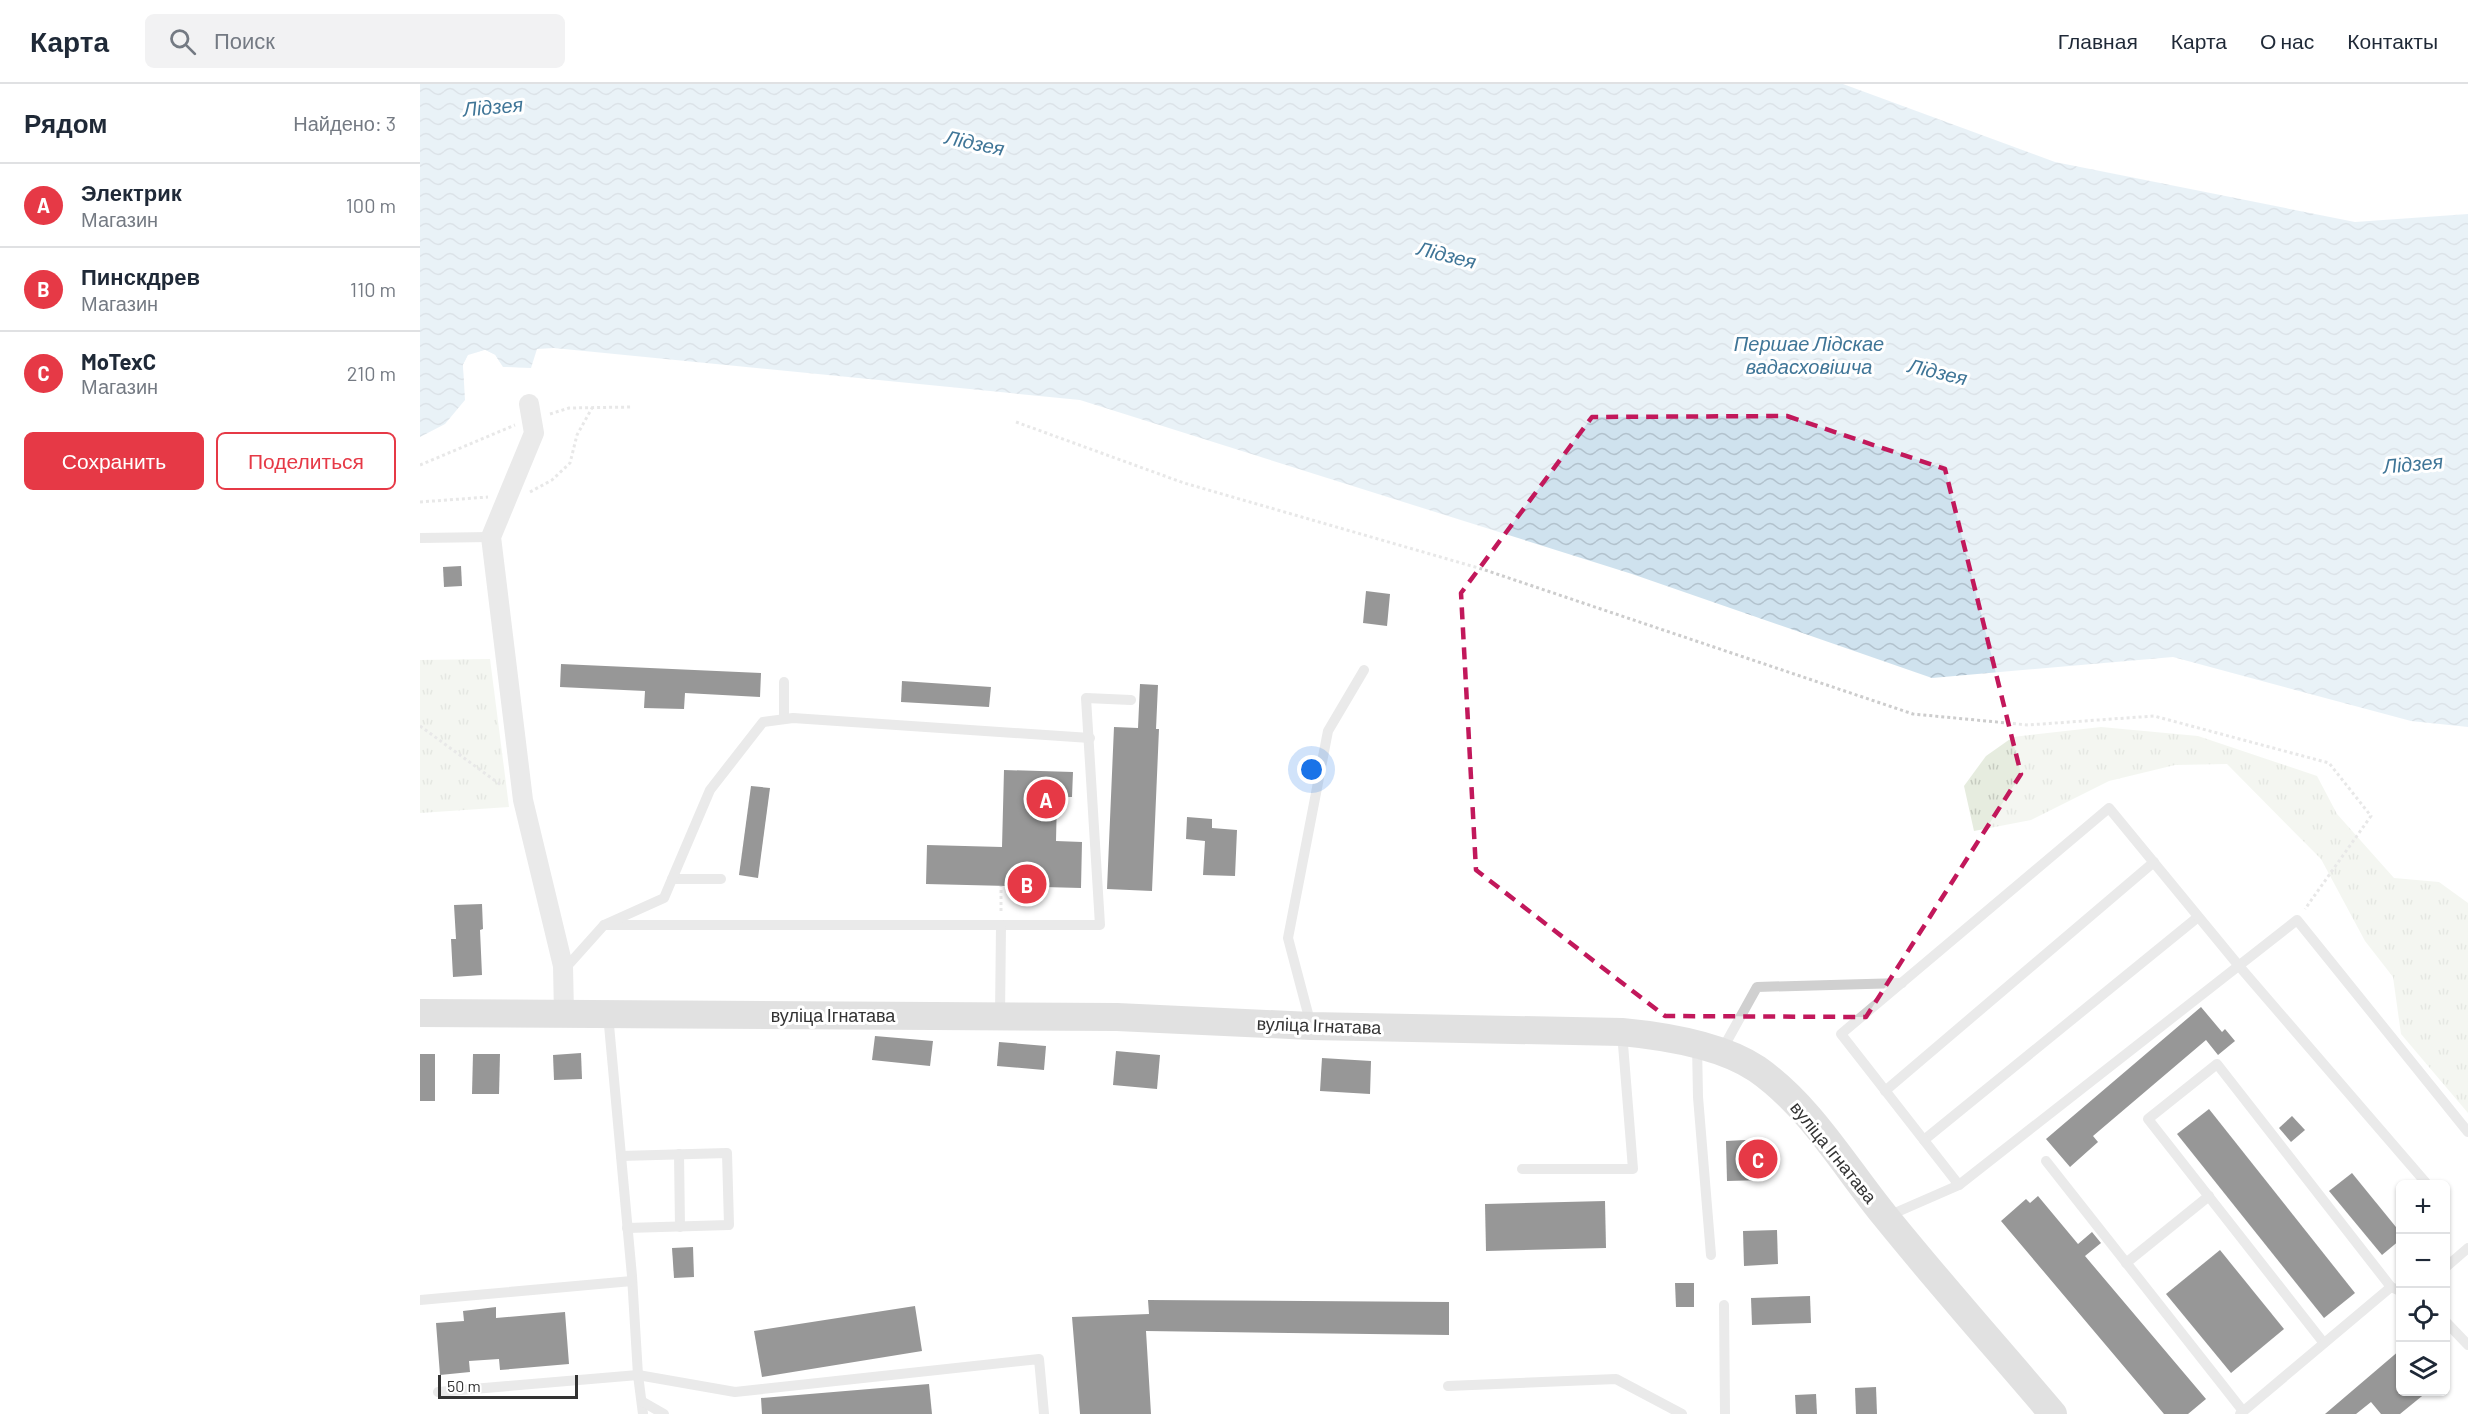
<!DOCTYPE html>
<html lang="ru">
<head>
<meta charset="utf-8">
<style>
	:root { --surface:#fff; --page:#f2f2f3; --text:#1f2937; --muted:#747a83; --line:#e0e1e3; --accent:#e63946 }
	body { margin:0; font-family:Barlow,sans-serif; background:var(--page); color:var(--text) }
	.controls { position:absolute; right:18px; bottom:18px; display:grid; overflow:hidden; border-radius:9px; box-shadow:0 2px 4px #0004 }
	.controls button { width:54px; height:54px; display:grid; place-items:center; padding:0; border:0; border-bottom:2px solid var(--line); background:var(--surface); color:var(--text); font:30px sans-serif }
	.scale { position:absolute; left:18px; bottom:15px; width:140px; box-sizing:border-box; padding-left:6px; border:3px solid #333; border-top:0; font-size:16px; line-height:21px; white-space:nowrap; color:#333; -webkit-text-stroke:4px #fff; paint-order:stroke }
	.you { position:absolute; left:892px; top:686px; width:21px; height:21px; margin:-15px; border:4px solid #fff; border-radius:50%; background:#1a73e8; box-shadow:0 0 0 9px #1a73e833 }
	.badge { display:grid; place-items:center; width:39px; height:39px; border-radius:50%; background:var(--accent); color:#fff; font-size:20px; font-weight:700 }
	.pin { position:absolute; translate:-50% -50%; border:3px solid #fff; box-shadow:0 2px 6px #0006 }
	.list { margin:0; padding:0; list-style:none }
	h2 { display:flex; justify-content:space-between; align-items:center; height:78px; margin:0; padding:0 24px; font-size:26px }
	h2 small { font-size:20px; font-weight:400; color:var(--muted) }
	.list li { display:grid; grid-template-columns:39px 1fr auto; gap:18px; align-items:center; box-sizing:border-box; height:84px; padding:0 24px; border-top:2px solid var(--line) }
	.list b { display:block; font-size:22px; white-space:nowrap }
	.list p { margin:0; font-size:20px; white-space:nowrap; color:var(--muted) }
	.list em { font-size:20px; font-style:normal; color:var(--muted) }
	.actions { display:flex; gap:12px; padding:18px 24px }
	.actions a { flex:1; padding:14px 0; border:2px solid var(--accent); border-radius:9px; text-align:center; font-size:21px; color:var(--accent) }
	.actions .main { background:var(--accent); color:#fff }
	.icon { flex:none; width:33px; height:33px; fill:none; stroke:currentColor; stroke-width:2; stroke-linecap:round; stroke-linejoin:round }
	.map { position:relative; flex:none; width:2048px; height:1330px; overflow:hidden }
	header { display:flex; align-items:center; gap:36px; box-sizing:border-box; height:84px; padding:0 30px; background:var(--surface); border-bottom:2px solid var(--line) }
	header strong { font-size:28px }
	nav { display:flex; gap:33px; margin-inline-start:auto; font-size:21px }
	.search { width:420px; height:54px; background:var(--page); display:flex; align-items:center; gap:15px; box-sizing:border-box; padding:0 21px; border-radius:9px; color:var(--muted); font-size:22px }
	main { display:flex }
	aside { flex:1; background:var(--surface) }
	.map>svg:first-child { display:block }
	.grass { fill:url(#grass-tufts) }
	.water { fill:url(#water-waves) }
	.pier { fill:#fff }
	.building { fill:#1a1a1a }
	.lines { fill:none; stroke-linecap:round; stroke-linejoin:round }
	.path { stroke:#cdcdcd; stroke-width:3; stroke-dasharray:3 3; stroke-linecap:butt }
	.lane { stroke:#d0d0d0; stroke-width:10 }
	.street { stroke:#d0d0d0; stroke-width:20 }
	.secondary { stroke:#bdbdbd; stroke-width:28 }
	.marked { fill:none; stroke:#c2185b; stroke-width:4.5; stroke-dasharray:12 8; stroke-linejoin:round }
	.labels { text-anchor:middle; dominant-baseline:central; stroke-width:6; stroke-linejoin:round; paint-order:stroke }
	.street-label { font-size:18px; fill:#333; stroke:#fff }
	.water-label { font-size:20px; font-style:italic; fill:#3f7597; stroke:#fff }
</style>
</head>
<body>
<header>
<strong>Карта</strong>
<div class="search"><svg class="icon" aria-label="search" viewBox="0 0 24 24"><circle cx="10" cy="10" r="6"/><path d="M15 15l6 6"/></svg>Поиск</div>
<nav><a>Главная</a><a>Карта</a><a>О нас</a><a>Контакты</a></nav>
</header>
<main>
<aside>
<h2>Рядом<small>Найдено: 3</small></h2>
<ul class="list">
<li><span class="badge">A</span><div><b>Электрик</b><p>Магазин</p></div><em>100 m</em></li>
<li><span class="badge">B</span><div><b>Пинскдрев</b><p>Магазин</p></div><em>110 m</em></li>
<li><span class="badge">C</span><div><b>MoTexC</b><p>Магазин</p></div><em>210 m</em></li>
</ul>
<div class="actions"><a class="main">Сохранить</a><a>Поделиться</a></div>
</aside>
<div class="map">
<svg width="2048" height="1330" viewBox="0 0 2048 1330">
	<defs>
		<pattern id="grass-tufts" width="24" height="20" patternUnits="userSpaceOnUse" patternTransform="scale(1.5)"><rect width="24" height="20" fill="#e6ecdf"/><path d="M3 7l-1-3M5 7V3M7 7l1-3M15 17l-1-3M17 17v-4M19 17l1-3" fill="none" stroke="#c6cbc0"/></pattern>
		<pattern id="water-waves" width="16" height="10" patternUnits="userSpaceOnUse" patternTransform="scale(1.5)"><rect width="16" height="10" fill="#cfe2ee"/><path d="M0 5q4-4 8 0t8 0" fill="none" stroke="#b2c2cd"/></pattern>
	</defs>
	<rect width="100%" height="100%" fill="#fff"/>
	<g class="grass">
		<polygon points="70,575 89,723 0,729 0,576"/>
		<polygon points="1681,643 1778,652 1897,692 1917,730 1974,794 2019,798 2048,819 2048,1029 1981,950 1973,893 1945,857 1901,775 1807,680 1755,681 1689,697 1611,736 1554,747 1544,702 1566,672 1593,653"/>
	</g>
	<polygon class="water" points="0,0 1423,0 1635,78 1935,138 2048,130 2048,643 1991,637 1753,573 1512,594 1212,490 660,316 134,264 117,265 111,284 82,283 75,271 65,266 48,271 43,281 45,316 25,340 0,353"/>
	<polygon class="pier" points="65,266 75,271 83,283 114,285 111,287 82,286 73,273 65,269 56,271 50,274 46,282 47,318 43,281 48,272"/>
	<g class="building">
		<polygon points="41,482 42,502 24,503 23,483"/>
		<polygon points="946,507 970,510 967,542 943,539"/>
		<polygon points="141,580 341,589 340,613 265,609 264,625 224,624 225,607 140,603"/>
		<polygon points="482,597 571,603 569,623 481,618"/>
		<polygon points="720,600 738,601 736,645 739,645 732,807 687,805 694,643 718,644"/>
		<polygon points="584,686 653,688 652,713 637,713 636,757 662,758 661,804 506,800 507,761 582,763"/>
		<polygon points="331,702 350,704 338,794 319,791"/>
		<polygon points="767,733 792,735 792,744 817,746 815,792 783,791 785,757 766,755"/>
		<polygon points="62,820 63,845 60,846 62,891 33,893 31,855 36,855 34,821"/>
		<polygon points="1781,923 1802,948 1805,945 1815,957 1798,971 1786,956 1673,1052 1678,1058 1650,1083 1626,1055"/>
		<polygon points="455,952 513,957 510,982 452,976"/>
		<polygon points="579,958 626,962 624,986 577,982"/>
		<polygon points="696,967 740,971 737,1005 693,1001"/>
		<polygon points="161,969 162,995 134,996 133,971"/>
		<rect x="0" y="970" width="15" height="47"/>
		<polygon points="53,970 80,970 79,1010 52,1010"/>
		<polygon points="902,974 951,977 950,1010 900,1007"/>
		<polygon points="1789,1025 1935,1209 1904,1234 1757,1050"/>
		<polygon points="1872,1032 1885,1046 1871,1058 1859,1044"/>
		<polygon points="1344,1055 1345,1096 1307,1097 1306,1057"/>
		<polygon points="1932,1089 1980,1148 1980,1156 1962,1171 1909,1107"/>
		<polygon points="1618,1112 1658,1160 1672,1148 1681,1159 1665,1172 1786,1315 1768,1330 1744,1330 1581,1137 1606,1115 1610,1119"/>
		<polygon points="1185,1117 1186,1164 1066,1167 1065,1120"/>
		<polygon points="1357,1146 1358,1180 1324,1182 1323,1147"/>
		<polygon points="273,1163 274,1193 254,1194 252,1164"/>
		<polygon points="1800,1166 1864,1245 1811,1289 1746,1210"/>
		<polygon points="1255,1199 1274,1199 1274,1223 1256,1223"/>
		<polygon points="1390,1212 1391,1239 1332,1241 1331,1214"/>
		<polygon points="728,1216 1029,1218 1029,1251 726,1247 731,1330 660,1330 652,1233 729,1230"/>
		<polygon points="495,1222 502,1267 342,1293 334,1247"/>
		<polygon points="76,1223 76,1234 145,1228 149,1280 80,1286 79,1275 49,1277 50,1288 20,1291 16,1239 44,1237 43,1227"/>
		<polygon points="1980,1266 1980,1308 2007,1308 1980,1330 1961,1330 1951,1318 1936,1330 1905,1330"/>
		<polygon points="509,1300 512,1330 342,1330 341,1314"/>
		<polygon points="1456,1303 1457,1330 1436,1330 1435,1304"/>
		<polygon points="1396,1310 1397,1330 1376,1330 1375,1311"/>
	</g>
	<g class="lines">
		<g class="path">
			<polyline points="130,330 149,324 212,323"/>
			<polyline points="596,338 764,399 1062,485 1493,630 1608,641 1734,632 1909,679 1951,732 1885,825"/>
			<polyline points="0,381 95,341"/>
			<polyline points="110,408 132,396 150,379 157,351 172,324"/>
			<polyline points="0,418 68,413"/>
			<polyline points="0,642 81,701"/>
			<polyline points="581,827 581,802"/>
		</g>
		<g class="lane">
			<polyline points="0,454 71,453"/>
			<polyline points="364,635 364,598"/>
			<polyline points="252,795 301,795"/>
			<polyline points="184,841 680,841 666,614 711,616"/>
			<polyline points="143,882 150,879 184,841 244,814 290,706 343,638 373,634 670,654"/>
			<polyline points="188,930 212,1192 218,1291 223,1330"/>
			<polyline points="580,932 581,841"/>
			<polyline points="891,941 868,854 908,647 944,586"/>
			<polyline points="1277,961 1278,1013 1291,1171"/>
			<polyline points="1302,966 1337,903 1482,899"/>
			<polyline points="1465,1007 1734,778"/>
			<polyline points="1504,1056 1778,833"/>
			<polyline points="259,1070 260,1143"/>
			<polyline points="201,1072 307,1069 309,1141 207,1144"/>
			<polyline points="1626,1077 1823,1327"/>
			<polyline points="1102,1085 1213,1085 1202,948"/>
			<polyline points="1539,1101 1421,950 1689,724 1819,882 2007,1100"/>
			<polyline points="1468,1132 1539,1101 1877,836 2048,1048"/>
			<polyline points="1706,1179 1789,1112"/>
			<polyline points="2026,1183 2048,1164"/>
			<polyline points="0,1216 212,1197"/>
			<polyline points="1304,1221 1305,1330"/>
			<polyline points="2026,1238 2048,1261"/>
			<polyline points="1903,1258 1728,1035 1797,980 1971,1203 1980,1207"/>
			<polyline points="1028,1302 1196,1295 1262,1330"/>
			<polyline points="18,1308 218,1291 315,1308 619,1275 624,1330"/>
			<polyline points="223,1318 244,1330"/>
			<polyline points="1820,1330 1971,1203"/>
		</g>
		<polyline class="street" points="109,320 114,349 71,453 103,716 143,882 144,930"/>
		<path class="secondary" d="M0,929l697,4 194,9 311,6c42,4 99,13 135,37 53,37 88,98 128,147 54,67 112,132 168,198"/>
	</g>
	<path d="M0 0H2048V1330H0ZM1367,332l158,53 76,305 -155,243 -201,-1 -189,-146 -15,-277 131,-176z" fill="#fff" fill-opacity=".55" fill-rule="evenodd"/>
	<path class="marked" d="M1367,332l158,53 76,305 -155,243 -201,-1 -189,-146 -15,-277 131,-176z"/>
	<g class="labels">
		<g class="street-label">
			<text x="413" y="931">вуліца Ігнатава</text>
			<text transform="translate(899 941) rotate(2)">вуліца Ігнатава</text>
			<text transform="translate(1414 1068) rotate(51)">вуліца Ігнатава</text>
		</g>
		<g class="water-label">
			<text transform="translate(73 22) rotate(-5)">Лідзея</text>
			<text transform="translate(555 58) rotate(12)">Лідзея</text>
			<text transform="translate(1027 170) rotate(14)">Лідзея</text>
			<text x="1389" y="259">Першае Лідскае<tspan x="1389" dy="23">вадасховішча</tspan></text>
			<text transform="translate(1518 287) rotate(13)">Лідзея</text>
			<text transform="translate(1993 379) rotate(-5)">Лідзея</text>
		</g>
	</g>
</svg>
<div class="controls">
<button>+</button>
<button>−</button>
<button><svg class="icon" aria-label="locate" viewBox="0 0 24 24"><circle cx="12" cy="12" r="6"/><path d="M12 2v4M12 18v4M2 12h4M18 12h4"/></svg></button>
<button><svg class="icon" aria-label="layers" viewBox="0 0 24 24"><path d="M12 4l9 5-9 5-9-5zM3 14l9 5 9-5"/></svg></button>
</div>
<div class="scale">50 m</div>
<div class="you"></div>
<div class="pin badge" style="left:626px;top:715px">A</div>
<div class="pin badge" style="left:607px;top:800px">B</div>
<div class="pin badge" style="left:1338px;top:1075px">C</div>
</div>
</main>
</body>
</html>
